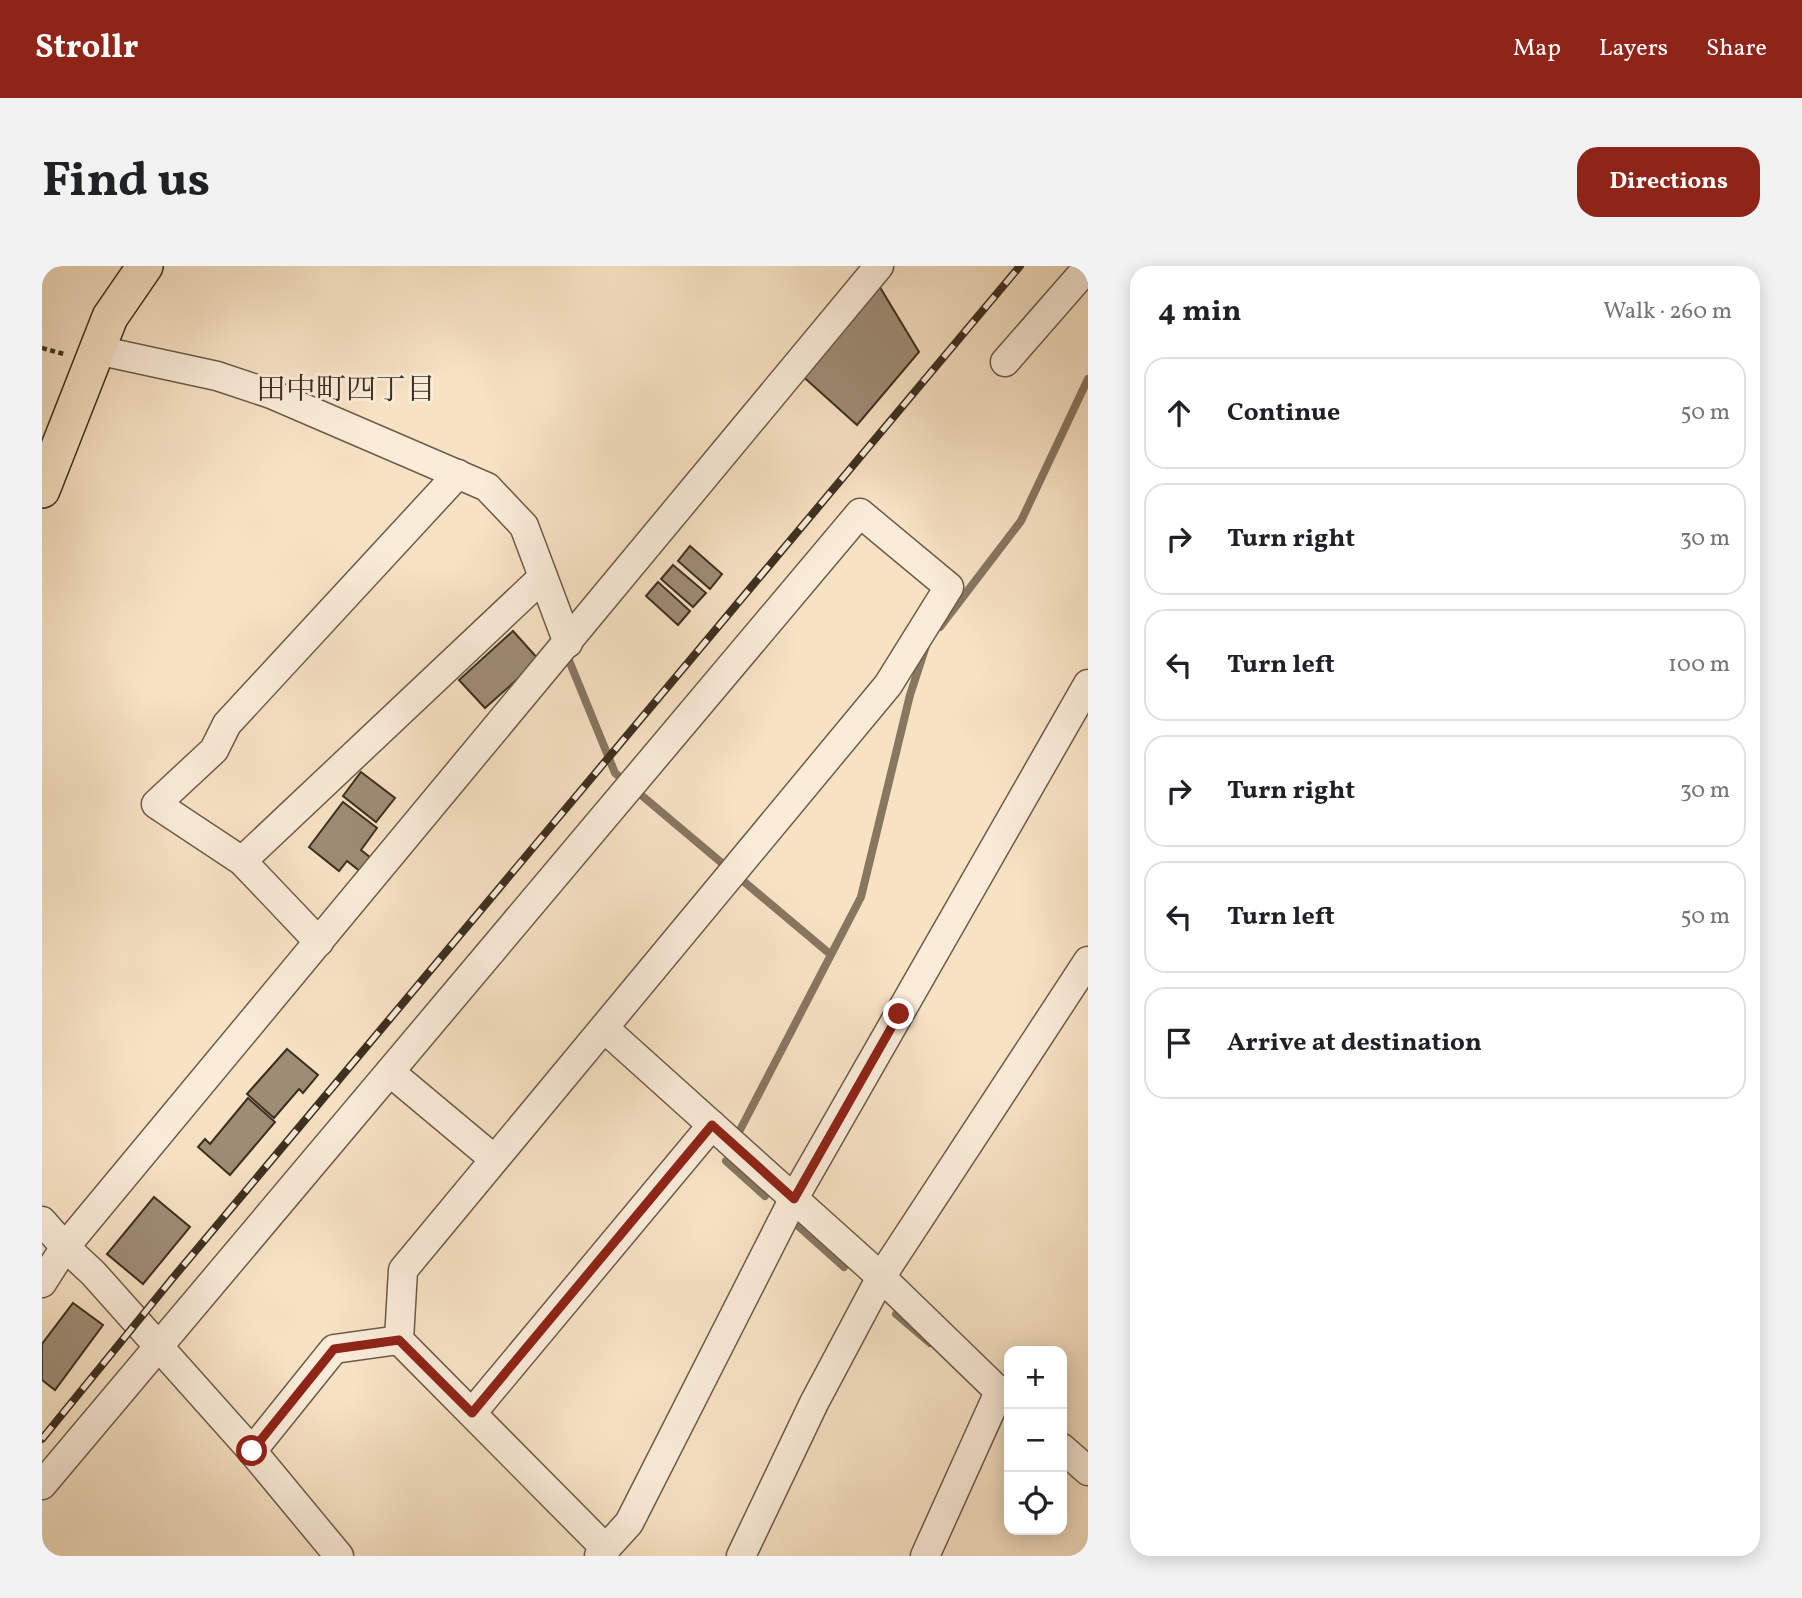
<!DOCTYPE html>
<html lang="en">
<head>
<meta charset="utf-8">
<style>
	:root { --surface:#fff; --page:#f2f2f2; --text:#202124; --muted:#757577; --line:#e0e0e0; --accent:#8f2418 }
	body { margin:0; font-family:Vollkorn,"Noto Serif JP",serif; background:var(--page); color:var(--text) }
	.controls { position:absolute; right:21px; bottom:21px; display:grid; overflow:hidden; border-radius:14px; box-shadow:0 4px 18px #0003 }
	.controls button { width:63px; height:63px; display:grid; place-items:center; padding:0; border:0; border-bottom:2px solid var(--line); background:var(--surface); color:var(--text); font:35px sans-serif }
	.stop { position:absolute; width:21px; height:21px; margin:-16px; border:5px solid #8f2418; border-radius:50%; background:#fff }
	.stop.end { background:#8f2418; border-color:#fff; box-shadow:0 2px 7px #0008 }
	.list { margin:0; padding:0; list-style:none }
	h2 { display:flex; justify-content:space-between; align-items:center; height:91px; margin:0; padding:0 28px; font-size:30px }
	h2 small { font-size:23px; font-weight:400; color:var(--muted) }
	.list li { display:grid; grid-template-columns:46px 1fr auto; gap:21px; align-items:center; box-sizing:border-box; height:112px; margin:0 14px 14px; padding:0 14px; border:2px solid var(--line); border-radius:21px }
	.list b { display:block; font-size:26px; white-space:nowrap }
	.list em { font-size:23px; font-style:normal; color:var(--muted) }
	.icon { flex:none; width:38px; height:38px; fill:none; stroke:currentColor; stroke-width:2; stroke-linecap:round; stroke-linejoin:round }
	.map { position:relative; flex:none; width:1046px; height:1290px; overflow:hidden; border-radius:21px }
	header { display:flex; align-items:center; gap:42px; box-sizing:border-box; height:98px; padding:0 35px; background:var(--accent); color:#fff }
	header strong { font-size:33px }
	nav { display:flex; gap:38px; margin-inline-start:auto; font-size:24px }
	.intro { display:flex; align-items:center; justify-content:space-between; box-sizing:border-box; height:168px; padding:0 42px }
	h1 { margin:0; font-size:49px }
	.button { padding:18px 32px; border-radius:21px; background:var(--accent); color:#fff; font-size:24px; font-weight:700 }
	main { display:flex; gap:42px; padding:0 42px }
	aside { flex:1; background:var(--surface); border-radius:21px; box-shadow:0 4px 18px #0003 }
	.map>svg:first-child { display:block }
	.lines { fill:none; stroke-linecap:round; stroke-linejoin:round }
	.stream { stroke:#877660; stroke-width:8 }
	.building { fill:#9e8c75; stroke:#3d2f1f; stroke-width:2 }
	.minor-casing { stroke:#6c5c48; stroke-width:31 }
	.major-casing { stroke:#3d2f1f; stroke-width:38 }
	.path { stroke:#3d2f1f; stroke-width:4.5; stroke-dasharray:5 3.5; stroke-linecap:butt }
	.minor { stroke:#faecd9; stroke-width:28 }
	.major { stroke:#f7e2c4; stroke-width:35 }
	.rail-casing { stroke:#3d2f1f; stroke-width:8 }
	.rail { stroke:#faecd9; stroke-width:5; stroke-dasharray:16; stroke-linecap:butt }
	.route { stroke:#8f2418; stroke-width:9 }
	.labels { text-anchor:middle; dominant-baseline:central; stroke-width:6; stroke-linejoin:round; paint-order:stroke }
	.neighbourhood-label { font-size:30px; fill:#3d2f1f; stroke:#faecd9 }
</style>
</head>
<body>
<header>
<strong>Strollr</strong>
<nav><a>Map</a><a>Layers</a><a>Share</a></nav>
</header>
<div class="intro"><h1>Find us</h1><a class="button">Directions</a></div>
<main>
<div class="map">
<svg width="1046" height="1290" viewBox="0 0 1046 1290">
	<rect width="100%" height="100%" fill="#f7e2c4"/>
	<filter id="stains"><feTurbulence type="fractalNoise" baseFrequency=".00286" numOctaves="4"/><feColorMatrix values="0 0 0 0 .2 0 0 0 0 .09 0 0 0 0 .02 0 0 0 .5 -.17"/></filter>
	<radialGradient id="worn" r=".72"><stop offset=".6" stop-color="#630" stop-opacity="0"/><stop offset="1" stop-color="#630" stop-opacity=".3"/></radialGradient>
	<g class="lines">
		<g class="stream">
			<polyline points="898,361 979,255 1046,113"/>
			<polyline points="524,387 573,507 788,688"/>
			<polyline points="698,864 819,631 868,429 884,380"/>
			<polyline points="684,895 723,930"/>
			<polyline points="754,958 802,1001"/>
			<polyline points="854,1048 888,1077"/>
		</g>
	</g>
	<g class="building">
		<polygon points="833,13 877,86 815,159 757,107"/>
		<polygon points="648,280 680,308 668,323 636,295"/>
		<polygon points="631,299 664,327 651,341 619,313"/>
		<polygon points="616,316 648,345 636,359 604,330"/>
		<polygon points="471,365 497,394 443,442 417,414"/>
		<polygon points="319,506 353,532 334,556 301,530"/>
		<polygon points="301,536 335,562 319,584 329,592 319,606 305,595 297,605 267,581"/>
		<polygon points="245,783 276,809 261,827 257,823 232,852 205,828"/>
		<polygon points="206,832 233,856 188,909 156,881 163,873 168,878"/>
		<polygon points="112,931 148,961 101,1018 65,988"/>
		<polygon points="31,1037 61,1059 13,1124 0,1114 0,1078"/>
	</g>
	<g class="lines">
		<g class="minor-casing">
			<g id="minor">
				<polyline points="55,84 175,110 229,128 445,221 482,260 526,377"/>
				<polyline points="963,96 1046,1"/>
				<polyline points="200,595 501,311"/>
				<polyline points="277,676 200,595 114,538 172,484 185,458 416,208"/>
				<polyline points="562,762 839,1011 967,1135"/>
				<polyline points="348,806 452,893"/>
				<polyline points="0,955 23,981 51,1007 210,1185 297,1290"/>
				<polyline points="0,1017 23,981 837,0"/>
				<polyline points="430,1147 670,859"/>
				<polyline points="1020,1182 1046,1205"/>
				<polyline points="210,1185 292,1083 357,1074"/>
				<polyline points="0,1219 818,247 907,321 846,419 361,1004 357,1074 564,1283"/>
				<polyline points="557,1290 587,1257 752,932 1046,418"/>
				<polyline points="699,1290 772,1137 839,1011 1046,695"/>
				<polyline points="883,1290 957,1126"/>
			</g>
		</g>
		<g class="major-casing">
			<polyline id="major" points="0,224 68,51 103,0"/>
		</g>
		<polyline class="path" points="0,82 22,88"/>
		<use href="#minor" class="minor"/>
		<use href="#major" class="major"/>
		<g class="rail-casing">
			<polyline id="rail" points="0,1173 130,1013 978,0"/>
		</g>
		<use href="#rail" class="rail"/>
	</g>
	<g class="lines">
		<polyline class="route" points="210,1185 292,1083 357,1074 430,1147 670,859 752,933 857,748"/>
	</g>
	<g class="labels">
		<g class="neighbourhood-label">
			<text x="304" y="125">田中町四丁目</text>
		</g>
	</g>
	<rect width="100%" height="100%" filter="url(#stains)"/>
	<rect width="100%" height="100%" fill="url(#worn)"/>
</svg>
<div class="controls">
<button>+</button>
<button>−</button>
<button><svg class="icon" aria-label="locate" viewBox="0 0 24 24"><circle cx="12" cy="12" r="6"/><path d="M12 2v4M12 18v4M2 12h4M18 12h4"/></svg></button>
</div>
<div class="stop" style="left:210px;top:1185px"></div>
<div class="stop end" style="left:857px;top:748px"></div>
</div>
<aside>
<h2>4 min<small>Walk · 260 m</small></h2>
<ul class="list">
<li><svg class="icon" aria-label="ahead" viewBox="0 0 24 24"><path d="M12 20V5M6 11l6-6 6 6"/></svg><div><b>Continue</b></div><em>50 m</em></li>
<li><svg class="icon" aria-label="right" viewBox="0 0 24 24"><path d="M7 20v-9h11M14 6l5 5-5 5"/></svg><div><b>Turn right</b></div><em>30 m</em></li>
<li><svg class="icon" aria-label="left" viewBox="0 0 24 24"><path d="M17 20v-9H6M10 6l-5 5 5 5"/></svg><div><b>Turn left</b></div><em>100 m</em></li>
<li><svg class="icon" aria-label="right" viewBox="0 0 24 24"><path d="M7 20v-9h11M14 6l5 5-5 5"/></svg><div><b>Turn right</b></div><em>30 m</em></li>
<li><svg class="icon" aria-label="left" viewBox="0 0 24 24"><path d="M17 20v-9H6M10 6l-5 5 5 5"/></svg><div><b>Turn left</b></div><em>50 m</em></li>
<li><svg class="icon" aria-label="arrive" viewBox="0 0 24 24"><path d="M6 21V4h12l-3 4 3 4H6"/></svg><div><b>Arrive at destination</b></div></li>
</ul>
</aside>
</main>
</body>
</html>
